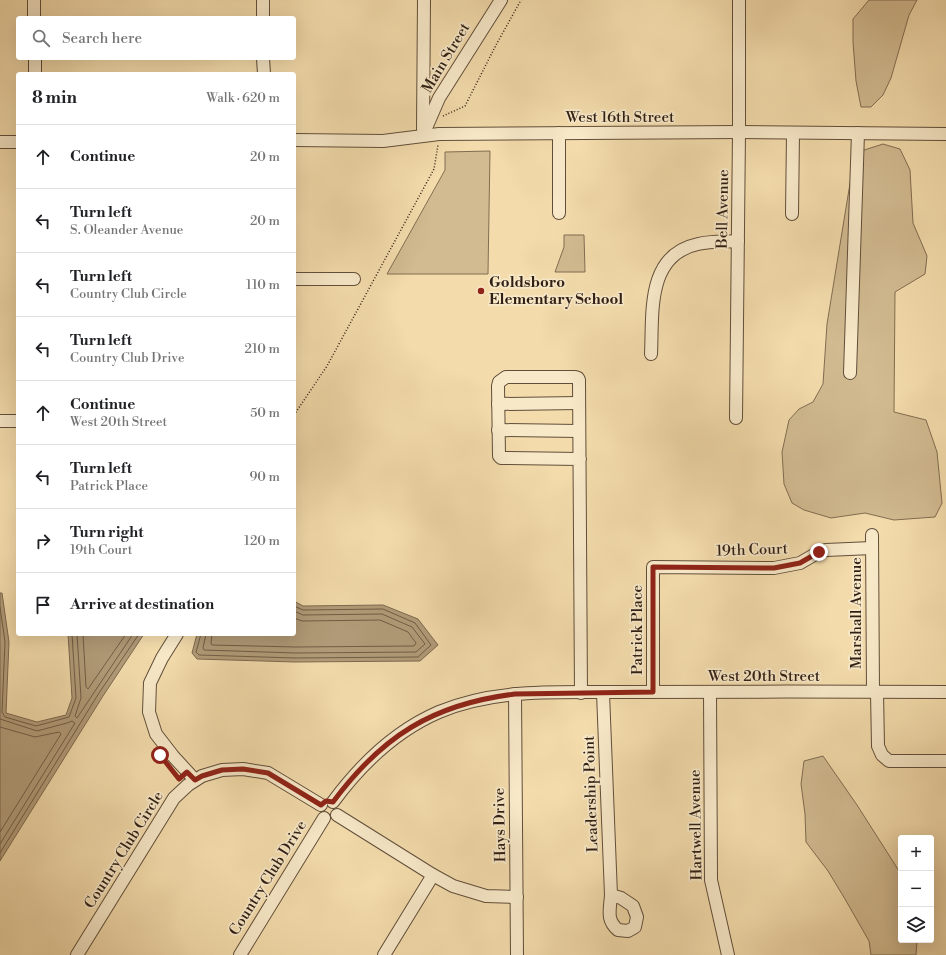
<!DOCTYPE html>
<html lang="en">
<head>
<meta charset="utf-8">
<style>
	:root { --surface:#fff; --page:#f2f2f2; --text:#202124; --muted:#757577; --line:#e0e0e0 }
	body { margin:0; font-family:"Libre Bodoni",serif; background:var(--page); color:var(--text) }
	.controls { position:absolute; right:12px; bottom:12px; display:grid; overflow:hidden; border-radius:4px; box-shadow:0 4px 16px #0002 }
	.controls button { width:36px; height:36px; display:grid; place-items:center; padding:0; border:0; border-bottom:1px solid var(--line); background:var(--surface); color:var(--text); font:20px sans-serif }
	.stop { position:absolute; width:12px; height:12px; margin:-9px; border:3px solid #8f2418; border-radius:50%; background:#fff }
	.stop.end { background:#8f2418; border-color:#fff; box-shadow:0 1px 4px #0008 }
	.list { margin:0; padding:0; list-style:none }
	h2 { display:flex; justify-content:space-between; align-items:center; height:52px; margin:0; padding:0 16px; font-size:17px }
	h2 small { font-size:13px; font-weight:400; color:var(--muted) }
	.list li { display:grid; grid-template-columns:26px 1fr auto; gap:12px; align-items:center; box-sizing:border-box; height:64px; padding:0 16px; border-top:1px solid var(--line) }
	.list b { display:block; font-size:15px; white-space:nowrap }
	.list p { margin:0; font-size:13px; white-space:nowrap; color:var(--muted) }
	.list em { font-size:13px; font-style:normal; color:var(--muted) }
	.icon { flex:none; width:22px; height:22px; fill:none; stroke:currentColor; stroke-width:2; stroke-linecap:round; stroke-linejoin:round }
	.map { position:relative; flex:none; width:946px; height:955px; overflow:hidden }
	.search { position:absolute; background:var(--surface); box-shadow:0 4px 16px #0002; left:16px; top:16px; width:280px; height:44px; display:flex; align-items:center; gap:10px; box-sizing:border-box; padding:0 14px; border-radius:4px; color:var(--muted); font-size:15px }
	.panel { position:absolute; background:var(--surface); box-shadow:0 4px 16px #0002; left:16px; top:72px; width:280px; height:564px; border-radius:4px }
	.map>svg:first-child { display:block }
	.green { fill:#d2bb91; stroke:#816d52 }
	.water { fill:#b19b78; stroke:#7d6950 }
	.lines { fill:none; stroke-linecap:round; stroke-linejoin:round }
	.shore { stroke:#705d46; stroke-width:1 }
	.minor-casing { stroke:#614e3a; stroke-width:14 }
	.path { stroke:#301f14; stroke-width:1.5; stroke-dasharray:1 2; stroke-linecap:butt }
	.minor { stroke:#f7e8c8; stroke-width:12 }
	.route { stroke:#8f2418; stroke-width:5 }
	.poi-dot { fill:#8f2418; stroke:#f7e8c8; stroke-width:1.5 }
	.labels { text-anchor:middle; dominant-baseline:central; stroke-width:3.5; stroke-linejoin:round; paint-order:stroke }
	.street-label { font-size:15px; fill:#301f14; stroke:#f7e8c8 }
	.poi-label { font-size:15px; font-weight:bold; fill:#301f14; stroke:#f7e8c8; text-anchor:start }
</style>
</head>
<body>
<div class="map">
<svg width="946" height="955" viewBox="0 0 946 955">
	<rect width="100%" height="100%" fill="#f3dbab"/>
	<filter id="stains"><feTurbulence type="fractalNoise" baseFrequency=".005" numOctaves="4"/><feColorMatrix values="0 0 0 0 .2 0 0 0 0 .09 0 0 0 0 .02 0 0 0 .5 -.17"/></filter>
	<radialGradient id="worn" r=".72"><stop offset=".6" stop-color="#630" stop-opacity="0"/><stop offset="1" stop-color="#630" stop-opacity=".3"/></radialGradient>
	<g class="green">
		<polygon points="869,0 917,0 909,15 891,78 883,95 871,107 861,107 856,81 853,42 853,19"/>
		<polygon points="883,144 900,149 910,170 913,223 927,256 925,274 895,292 894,412 926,420 937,452 942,503 935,517 894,520 865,513 831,518 804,510 792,503 784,484 782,452 789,420 799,409 813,402 823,384 827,324 853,165 861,151"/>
		<polygon points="490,151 488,274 387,274 445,170 445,152"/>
		<polygon points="564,235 584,235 585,272 555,272 564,247"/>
		<polygon points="823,756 857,805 901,874 901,940 917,940 916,955 871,955 869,941 845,899 828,871 806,842 805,814 801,784 804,761"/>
	</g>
	<g class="water">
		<polygon points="0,593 2,593 9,642 6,713 37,722 66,715 72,698 68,634 144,634 103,696 0,861"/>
		<polygon points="294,601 303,606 383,605 418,619 438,645 420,661 295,662 197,659 192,653 197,634 294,634"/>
	</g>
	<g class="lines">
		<g class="shore">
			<polyline points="0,607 5,642 2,712 5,717 36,726 69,717 76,698 72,634"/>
			<polyline points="77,634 81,698 75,716 77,718 133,634"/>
			<polyline points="83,634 86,687 88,689 126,634"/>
			<polyline points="201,634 196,652 199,655 295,658 418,657 431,645 415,623 383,609 303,610 294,606"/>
			<polyline points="206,634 203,648 204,650 295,653 416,652 425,644 412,627 382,614 303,615 294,611"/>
			<polyline points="212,634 211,643 212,645 296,647 414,646 416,643 408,632 380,620 302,621 294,618"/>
			<polyline points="0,719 37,731 67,723 72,721 75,723 0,844"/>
			<polyline points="0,727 35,737 59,732 61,734 0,832"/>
			<polyline points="0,853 99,693 139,634"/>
		</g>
		<g class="minor-casing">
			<g id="minor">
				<polyline points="34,0 34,18"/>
				<polyline points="263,0 263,18"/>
				<polyline points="35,58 35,74"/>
				<polyline points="263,58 264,74"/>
				<polyline points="423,129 424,0"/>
				<polyline points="559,133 559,213"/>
				<polyline points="423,135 439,98 501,0"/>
				<polyline points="294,140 383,141 439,134 739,132 946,134"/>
				<polyline points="0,142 18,142"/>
				<polyline points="792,214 793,133"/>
				<polyline points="294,279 354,279"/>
				<path d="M651,354c2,-41 -5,-99 47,-110 13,-3 27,-2 40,-3"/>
				<polyline points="850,373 858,133"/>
				<polyline points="498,404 579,403"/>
				<polyline points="736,418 739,132 739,0"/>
				<polyline points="0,421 18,421"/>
				<polyline points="498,430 579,431"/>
				<polyline points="580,459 501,458 499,456 498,386 499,382 506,377 575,377 578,378 579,380 581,693"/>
				<polyline points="872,535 873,692"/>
				<polyline points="177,634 162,658 150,683 149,712 156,734 173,756 195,780"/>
				<polyline points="653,692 653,567 774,568 800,563 819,552 826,550 872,548"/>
				<polyline points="710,692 711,880 728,955"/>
				<polyline points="877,692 878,746 882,755 889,761 946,761"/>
				<path d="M603,693l8,202c-1,15 -5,25 7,35l10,1 7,-4 2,-10 -4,-11 -12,-8 -10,-3"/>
				<polyline points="515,694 517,955"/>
				<path d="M333,802c28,-38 62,-71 106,-90 59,-25 125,-19 187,-20 107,-1 213,0 320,0"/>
				<polyline points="337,815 433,875 453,886 486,896 517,897"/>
				<polyline points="77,955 174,798 188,785 202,776 222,770 243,769 268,773 321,805"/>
				<polyline points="240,955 324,818"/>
				<polyline points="384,955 433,875"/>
			</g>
		</g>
		<g class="path">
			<polyline points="443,116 465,106 496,45 521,0"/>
			<polyline points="294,415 327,366 434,169 438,145"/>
		</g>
		<use href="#minor" class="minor"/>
	</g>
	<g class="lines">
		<path class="route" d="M160,755l19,24 8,-7 8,8 7,-4 20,-6 21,-1 25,4 53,32 5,-4 7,1c49,-66 100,-98 182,-108l138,-2v-125l121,1 26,-5 19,-11"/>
	</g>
	<circle class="poi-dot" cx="481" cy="291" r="4"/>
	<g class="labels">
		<g class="street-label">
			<text transform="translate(446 58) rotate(-59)">Main Street</text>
			<text x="620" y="117">West 16th Street</text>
			<text transform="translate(723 209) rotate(-89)">Bell Avenue</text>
			<text transform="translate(752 550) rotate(-2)">19th Court</text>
			<text transform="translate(856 613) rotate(-90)">Marshall Avenue</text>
			<text transform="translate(637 630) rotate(-90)">Patrick Place</text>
			<text x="764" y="676">West 20th Street</text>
			<text transform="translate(591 794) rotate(-92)">Leadership Point</text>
			<text transform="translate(500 825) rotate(-91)">Hays Drive</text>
			<text transform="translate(696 825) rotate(-91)">Hartwell Avenue</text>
			<text transform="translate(124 850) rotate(-58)">Country Club Circle</text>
			<text transform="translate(268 878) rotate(-58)">Country Club Drive</text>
		</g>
		<g class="poi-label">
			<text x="489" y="282">Goldsboro<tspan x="489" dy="17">Elementary School</tspan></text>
		</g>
	</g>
	<rect width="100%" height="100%" filter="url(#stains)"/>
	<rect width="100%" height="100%" fill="url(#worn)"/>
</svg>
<div class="controls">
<button>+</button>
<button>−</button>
<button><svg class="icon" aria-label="layers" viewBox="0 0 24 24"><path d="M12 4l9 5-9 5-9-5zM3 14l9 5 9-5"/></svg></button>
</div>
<div class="stop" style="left:160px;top:755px"></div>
<div class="stop end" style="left:819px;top:552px"></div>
<div class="search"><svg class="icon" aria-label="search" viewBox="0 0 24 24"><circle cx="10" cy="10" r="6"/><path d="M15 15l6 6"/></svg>Search here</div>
<section class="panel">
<h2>8 min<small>Walk · 620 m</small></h2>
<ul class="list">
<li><svg class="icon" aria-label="ahead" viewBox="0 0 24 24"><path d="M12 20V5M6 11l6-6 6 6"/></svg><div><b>Continue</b></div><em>20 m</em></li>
<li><svg class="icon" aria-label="left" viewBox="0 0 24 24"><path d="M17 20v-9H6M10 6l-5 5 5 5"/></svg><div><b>Turn left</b><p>S. Oleander Avenue</p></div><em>20 m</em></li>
<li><svg class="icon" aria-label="left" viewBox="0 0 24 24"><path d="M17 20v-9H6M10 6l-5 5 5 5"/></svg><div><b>Turn left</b><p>Country Club Circle</p></div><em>110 m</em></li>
<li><svg class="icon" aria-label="left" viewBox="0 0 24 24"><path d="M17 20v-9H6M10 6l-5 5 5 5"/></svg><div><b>Turn left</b><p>Country Club Drive</p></div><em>210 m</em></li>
<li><svg class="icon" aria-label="ahead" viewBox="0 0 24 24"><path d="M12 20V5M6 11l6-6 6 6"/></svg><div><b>Continue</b><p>West 20th Street</p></div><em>50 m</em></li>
<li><svg class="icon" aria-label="left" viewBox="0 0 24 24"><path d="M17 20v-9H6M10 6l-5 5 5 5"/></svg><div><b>Turn left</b><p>Patrick Place</p></div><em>90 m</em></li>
<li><svg class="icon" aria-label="right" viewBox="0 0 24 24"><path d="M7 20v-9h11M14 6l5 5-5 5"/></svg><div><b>Turn right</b><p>19th Court</p></div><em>120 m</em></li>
<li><svg class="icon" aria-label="arrive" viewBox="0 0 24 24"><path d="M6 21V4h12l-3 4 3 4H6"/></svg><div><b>Arrive at destination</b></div></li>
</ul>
</section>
</div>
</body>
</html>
